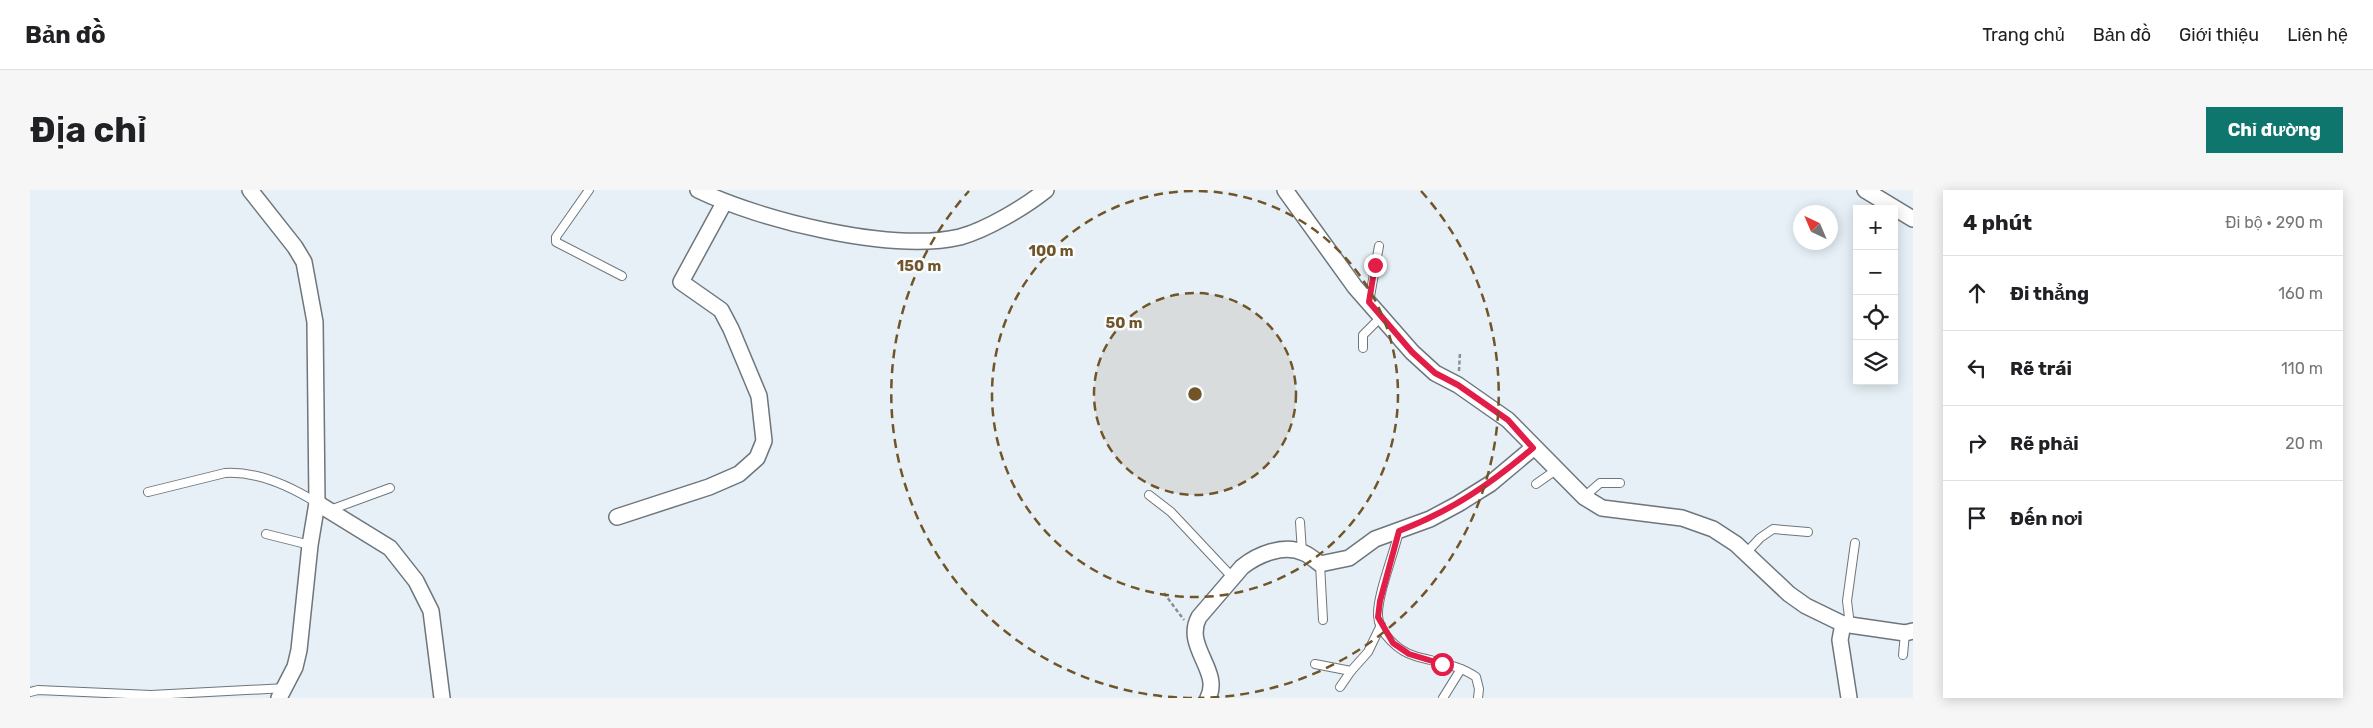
<!DOCTYPE html>
<html lang="vi">
<head>
<meta charset="utf-8">
<style>
	:root { --surface:#fff; --page:#f6f6f6; --text:#202124; --muted:#757577; --line:#e0e0e0; --accent:#0f766e }
	body { margin:0; font-family:Rubik,sans-serif; background:var(--page); color:var(--text) }
	.controls { position:absolute; right:15px; top:15px; display:grid; overflow:hidden; border-radius:0px; box-shadow:0 2px 12px #0003 }
	.controls button { width:45px; height:45px; display:grid; place-items:center; padding:0; border:0; border-bottom:1px solid var(--line); background:var(--surface); color:var(--text); font:25px sans-serif }
	.compass { position:absolute; left:1763px; top:15px; width:45px; height:45px; border-radius:50%; background:var(--surface); box-shadow:0 2px 12px #0003; rotate:316deg }
	.stop { position:absolute; width:15px; height:15px; margin:-11px; border:4px solid #e11d48; border-radius:50%; background:#fff }
	.stop.end { background:#e11d48; border-color:#fff; box-shadow:0 1px 5px #0008 }
	.list { margin:0; padding:0; list-style:none }
	h2 { display:flex; justify-content:space-between; align-items:center; height:65px; margin:0; padding:0 20px; font-size:21px }
	h2 small { font-size:16px; font-weight:400; color:var(--muted) }
	.list li { display:grid; grid-template-columns:32px 1fr auto; gap:15px; align-items:center; box-sizing:border-box; height:75px; padding:0 20px; border-top:1px solid var(--line) }
	.list b { display:block; font-size:19px; white-space:nowrap }
	.list em { font-size:16px; font-style:normal; color:var(--muted) }
	.icon { flex:none; width:28px; height:28px; fill:none; stroke:currentColor; stroke-width:2; stroke-linecap:round; stroke-linejoin:round }
	.map { position:relative; flex:none; width:1883px; height:508px; overflow:hidden; border-radius:0px }
	header { display:flex; align-items:center; gap:30px; box-sizing:border-box; height:70px; padding:0 25px; background:var(--surface); border-bottom:1px solid var(--line) }
	header strong { font-size:24px }
	nav { display:flex; gap:28px; margin-inline-start:auto; font-size:18px }
	.intro { display:flex; align-items:center; justify-content:space-between; box-sizing:border-box; height:120px; padding:0 30px }
	h1 { margin:0; font-size:35px }
	.button { padding:12px 22px; border-radius:0px; background:var(--accent); color:#fff; font-size:18px; font-weight:700 }
	main { display:flex; gap:30px; padding:0 30px }
	aside { flex:1; background:var(--surface); border-radius:0px; box-shadow:0 2px 12px #0003 }
	.map>svg:first-child { display:block }
	.lines { fill:none; stroke-linecap:round; stroke-linejoin:round }
	.lane-casing { stroke:#6e767b; stroke-width:10 }
	.street-casing { stroke:#6e767b; stroke-width:18 }
	.path { stroke:#898f94; stroke-width:2.5; stroke-dasharray:4 2.5; stroke-linecap:butt }
	.lane { stroke:#fff; stroke-width:8 }
	.street { stroke:#fff; stroke-width:15 }
	.route { stroke:#e11d48; stroke-width:6 }
	.ring { fill:none; stroke:#715528; stroke-width:2.5; stroke-dasharray:9 6 }
	.centre { fill:#715528; stroke:#f8fcff; stroke-width:2.5 }
	.ring-label { font-size:15px; text-anchor:middle; font-weight:bold; fill:#715528; stroke:#f8fcff; stroke-width:5; stroke-linejoin:round; paint-order:stroke }
</style>
</head>
<body>
<header>
<strong>Bản đồ</strong>
<nav><a>Trang chủ</a><a>Bản đồ</a><a>Giới thiệu</a><a>Liên hệ</a></nav>
</header>
<div class="intro"><h1>Địa chỉ</h1><a class="button">Chỉ đường</a></div>
<main>
<div class="map">
<svg width="1883" height="508" viewBox="0 0 1883 508">
	<rect width="100%" height="100%" fill="#e6f0f6"/>
	<g class="lines">
		<g class="lane-casing">
			<g id="lane">
				<polyline points="559,0 526,47 526,52 592,86"/>
				<polyline points="1339,112 1349,56"/>
				<polyline points="1333,158 1333,145 1351,127"/>
				<polyline points="1506,294 1526,280"/>
				<path d="M118,302l77,-19c33,-2 65,13 92,30"/>
				<polyline points="1119,305 1141,322 1203,388"/>
				<polyline points="1554,307 1570,293 1590,293"/>
				<polyline points="300,320 360,298"/>
				<polyline points="1270,332 1272,362"/>
				<path d="M1369,341c-5,23 -22,64 -21,85 1,18 22,36 37,40 20,6 45,9 61,21l3,12 -1,9"/>
				<polyline points="236,344 280,355"/>
				<polyline points="1716,363 1730,348 1743,339 1778,342"/>
				<polyline points="1290,374 1293,430"/>
				<polyline points="1820,435 1817,411 1825,353"/>
				<polyline points="1873,465 1875,443"/>
				<polyline points="1285,474 1321,481"/>
				<polyline points="1310,497 1321,481 1338,462 1351,435"/>
				<polyline points="0,502 8,500 121,505 256,498"/>
				<polyline points="1413,508 1431,479"/>
			</g>
		</g>
		<g class="street-casing">
			<g id="street">
				<polyline points="220,0 265,57 274,72 285,132 287,313 280,355 269,460 265,477 249,508"/>
				<path d="M668,0c62,30 193,63 262,47 26,-7 65,-30 86,-47"/>
				<polyline points="1255,0 1325,97 1382,162 1405,183 1428,195 1478,230 1554,307 1572,318 1652,328 1683,339 1706,354 1759,404 1776,416 1813,434 1810,450 1819,508"/>
				<polyline points="1835,0 1883,29"/>
				<polyline points="287,313 360,358 386,391 401,421 412,508"/>
				<polyline points="587,327 679,297 709,284 727,268 734,251 729,206 701,139 691,120 651,92 694,13"/>
				<polyline points="1813,434 1875,443 1883,441"/>
				<path d="M1178,508c14,-27 -25,-52 -9,-81l43,-50c15,-12 42,-24 62,-14 5,2 11,7 16,11l29,-6 26,-19 55,-20 28,-15 32,-20 43,-36"/>
			</g>
		</g>
		<g class="path">
			<polyline points="1429,181 1430,162"/>
			<polyline points="1134,403 1154,430"/>
		</g>
		<use href="#lane" class="lane"/>
		<use href="#street" class="street"/>
	</g>
	<g class="lines">
		<path class="route" d="M1345,75l-6,37 43,50 23,21 23,12 50,35 25,28c-44,37 -80,62 -134,83l-19,70 -2,16 15,26 16,11 33,10"/>
	</g>
	<circle cx="1165" cy="204" r="101" fill="#715528" fill-opacity=".12"/>
	<g class="ring">
		<circle cx="1165" cy="204" r="101"/>
		<circle cx="1165" cy="204" r="203"/>
		<path d="M1162 508A304 304 0 0 1 939 1M1391 1A304 304 0 0 1 1168 508"/>
	</g>
	<circle cx="1165" cy="204" r="8" class="centre"/>
	<g class="ring-label">
		<text x="1021" y="66">100 m</text>
		<text x="889" y="81">150 m</text>
		<text x="1094" y="138">50 m</text>
	</g>
</svg>
<div class="controls">
<button>+</button>
<button>−</button>
<button><svg class="icon" aria-label="locate" viewBox="0 0 24 24"><circle cx="12" cy="12" r="6"/><path d="M12 2v4M12 18v4M2 12h4M18 12h4"/></svg></button>
<button><svg class="icon" aria-label="layers" viewBox="0 0 24 24"><path d="M12 4l9 5-9 5-9-5zM3 14l9 5 9-5"/></svg></button>
</div>
<svg class="compass" viewBox="-18 -18 36 36"><path d="M0-13l5 13h-10z" fill="#e53935"/><path d="M0 13l5-13h-10z" fill="#757577"/></svg>
<div class="stop" style="left:1412px;top:474px"></div>
<div class="stop end" style="left:1345px;top:75px"></div>
</div>
<aside>
<h2>4 phút<small>Đi bộ · 290 m</small></h2>
<ul class="list">
<li><svg class="icon" aria-label="ahead" viewBox="0 0 24 24"><path d="M12 20V5M6 11l6-6 6 6"/></svg><div><b>Đi thẳng</b></div><em>160 m</em></li>
<li><svg class="icon" aria-label="left" viewBox="0 0 24 24"><path d="M17 20v-9H6M10 6l-5 5 5 5"/></svg><div><b>Rẽ trái</b></div><em>110 m</em></li>
<li><svg class="icon" aria-label="right" viewBox="0 0 24 24"><path d="M7 20v-9h11M14 6l5 5-5 5"/></svg><div><b>Rẽ phải</b></div><em>20 m</em></li>
<li><svg class="icon" aria-label="arrive" viewBox="0 0 24 24"><path d="M6 21V4h12l-3 4 3 4H6"/></svg><div><b>Đến nơi</b></div></li>
</ul>
</aside>
</main>
</body>
</html>
